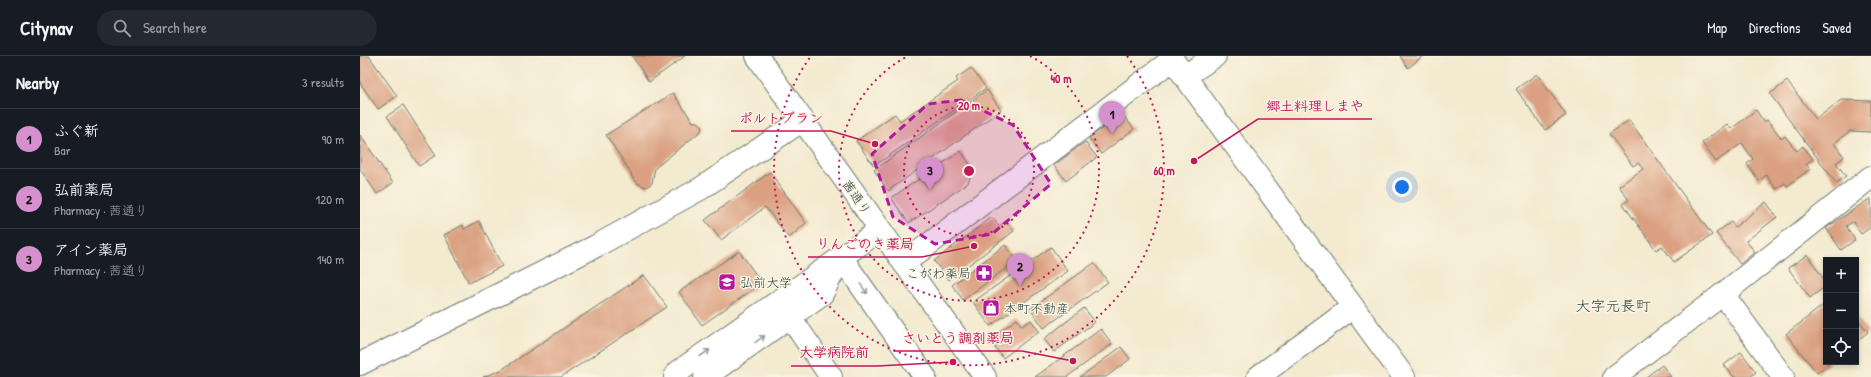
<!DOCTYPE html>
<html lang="en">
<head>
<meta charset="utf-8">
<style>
	:root { --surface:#171b24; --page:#242831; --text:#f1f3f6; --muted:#9ea1a6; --line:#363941; --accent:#d690ce }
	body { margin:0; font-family:"Patrick Hand","Klee One",sans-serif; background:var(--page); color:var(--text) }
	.controls { position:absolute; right:12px; bottom:12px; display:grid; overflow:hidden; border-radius:0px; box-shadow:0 2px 6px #0003 }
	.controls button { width:36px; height:36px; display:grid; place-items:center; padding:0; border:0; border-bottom:1px solid var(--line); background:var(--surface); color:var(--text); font:20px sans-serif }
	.you { position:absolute; left:1042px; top:131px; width:14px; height:14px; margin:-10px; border:3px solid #fff; border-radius:50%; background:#1a73e8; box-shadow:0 0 0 6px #1a73e833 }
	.badge { display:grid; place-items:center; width:26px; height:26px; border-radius:50%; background:var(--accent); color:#111; font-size:13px; font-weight:700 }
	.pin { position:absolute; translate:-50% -33px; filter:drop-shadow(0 1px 2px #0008) }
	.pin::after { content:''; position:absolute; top:21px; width:14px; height:12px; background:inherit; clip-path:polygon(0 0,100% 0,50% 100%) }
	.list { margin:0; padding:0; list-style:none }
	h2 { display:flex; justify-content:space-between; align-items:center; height:52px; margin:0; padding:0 16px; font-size:17px }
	h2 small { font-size:13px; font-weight:400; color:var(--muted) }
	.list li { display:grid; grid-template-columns:26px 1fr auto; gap:12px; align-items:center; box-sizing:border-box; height:60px; padding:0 16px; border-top:1px solid var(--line) }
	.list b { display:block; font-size:15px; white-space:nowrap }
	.list p { margin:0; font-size:13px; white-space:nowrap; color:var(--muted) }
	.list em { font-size:13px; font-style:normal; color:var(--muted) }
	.icon { flex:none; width:22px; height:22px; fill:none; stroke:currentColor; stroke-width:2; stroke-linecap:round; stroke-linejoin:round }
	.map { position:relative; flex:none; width:1511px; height:321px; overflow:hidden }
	header { display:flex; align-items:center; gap:24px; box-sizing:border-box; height:56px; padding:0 20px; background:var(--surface); border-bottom:1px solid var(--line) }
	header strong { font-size:19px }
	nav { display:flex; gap:22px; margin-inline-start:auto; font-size:14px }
	.search { width:280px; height:36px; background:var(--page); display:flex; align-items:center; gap:10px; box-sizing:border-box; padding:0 14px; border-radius:22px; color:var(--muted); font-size:15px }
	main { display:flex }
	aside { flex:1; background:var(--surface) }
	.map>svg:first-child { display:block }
	.building { fill:#daa081 }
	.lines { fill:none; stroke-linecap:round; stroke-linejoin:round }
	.minor-casing { stroke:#697a6a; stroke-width:24 }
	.minor { stroke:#fff; stroke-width:22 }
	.oneway { stroke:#8f9e9a }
	.marked { fill:#b5179e; fill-opacity:0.2; stroke:#b5179e; stroke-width:3; stroke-dasharray:8 5; stroke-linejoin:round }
	.ring { fill:none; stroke:#c2185b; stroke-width:2; stroke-dasharray:2 4 }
	.labels { text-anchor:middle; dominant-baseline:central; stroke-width:3; stroke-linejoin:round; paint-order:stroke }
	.street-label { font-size:13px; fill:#1f3d34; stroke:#fcf5e5 }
	.poi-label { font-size:13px; fill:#1f3d34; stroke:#fcf5e5; text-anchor:start }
	.quarter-label { font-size:15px; fill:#1f3d34; stroke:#fcf5e5 }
	.centre { fill:#c2185b; stroke:#fcf5e5; stroke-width:2 }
	.ring-label { font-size:12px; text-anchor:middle; font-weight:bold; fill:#c2185b; stroke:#fcf5e5; stroke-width:3; stroke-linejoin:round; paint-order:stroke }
	.leader { fill:none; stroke:#c2185b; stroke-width:1.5 }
	.callout-dot { fill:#c2185b; stroke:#fcf5e5; stroke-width:1.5 }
	.callout-label { font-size:14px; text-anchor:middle; font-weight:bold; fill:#c2185b; stroke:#fcf5e5; stroke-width:3; stroke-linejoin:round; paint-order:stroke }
</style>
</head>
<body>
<header>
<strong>Citynav</strong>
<div class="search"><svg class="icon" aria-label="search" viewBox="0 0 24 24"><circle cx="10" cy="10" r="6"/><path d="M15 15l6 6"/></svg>Search here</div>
<nav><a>Map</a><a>Directions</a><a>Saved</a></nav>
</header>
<main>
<aside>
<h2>Nearby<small>3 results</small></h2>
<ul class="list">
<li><span class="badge">1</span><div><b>ふぐ新</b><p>Bar</p></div><em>90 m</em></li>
<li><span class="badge">2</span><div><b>弘前薬局</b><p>Pharmacy · 茜通り</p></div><em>120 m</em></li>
<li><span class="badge">3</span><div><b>アイン薬局</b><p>Pharmacy · 茜通り</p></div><em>140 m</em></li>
</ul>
</aside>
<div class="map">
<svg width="1511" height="321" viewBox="0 0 1511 321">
	<rect width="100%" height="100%" fill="#fcf5e5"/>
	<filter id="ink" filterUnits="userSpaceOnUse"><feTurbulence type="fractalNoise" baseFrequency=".025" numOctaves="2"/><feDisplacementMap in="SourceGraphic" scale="8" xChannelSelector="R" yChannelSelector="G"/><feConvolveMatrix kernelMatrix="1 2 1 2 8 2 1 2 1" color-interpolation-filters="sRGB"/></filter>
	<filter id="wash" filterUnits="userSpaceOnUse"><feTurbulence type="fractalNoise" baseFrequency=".012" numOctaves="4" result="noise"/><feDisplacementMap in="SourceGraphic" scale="16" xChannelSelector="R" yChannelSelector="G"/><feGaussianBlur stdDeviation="0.9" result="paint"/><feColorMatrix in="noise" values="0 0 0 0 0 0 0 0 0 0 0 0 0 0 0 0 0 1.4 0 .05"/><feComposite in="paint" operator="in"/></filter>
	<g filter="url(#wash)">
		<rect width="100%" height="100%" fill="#f3eacf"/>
		<g id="blocks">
			<g class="building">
				<polygon points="0,0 9,0 37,40 18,53 0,27"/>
				<polygon points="272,0 325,0 289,26"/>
				<polygon points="1040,0 1063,0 1048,12"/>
				<polygon points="611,12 626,32 514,110 496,85 535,58 540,65 598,25 596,22"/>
				<polygon points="1177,18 1206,59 1185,74 1156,33"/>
				<polygon points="1427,25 1456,63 1481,44 1511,45 1511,76 1490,75 1474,87 1484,101 1476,107 1486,120 1476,127 1410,38"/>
				<polygon points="627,34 641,54 528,135 514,114"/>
				<polygon points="313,37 333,66 338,66 342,70 341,75 295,112 292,127 286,131 279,128 272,121 271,117 246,79"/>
				<polygon points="43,49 76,99 59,110 27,60"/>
				<polygon points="1396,54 1404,66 1407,64 1422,83 1425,80 1437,95 1443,90 1453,103 1446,108 1450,113 1427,130 1425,127 1416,133 1406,119 1399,125 1387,108 1393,103 1382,87 1356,106 1342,87 1367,68 1371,73"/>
				<polygon points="762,58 774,73 741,98 729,82"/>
				<polygon points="1269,64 1352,179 1314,206 1302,190 1296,194 1263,148 1269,144 1259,130 1283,113 1278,107 1273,110 1249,78"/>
				<polygon points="0,79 33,127 17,138 0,113"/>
				<polygon points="725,86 737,101 706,125 694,109"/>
				<polygon points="601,95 613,113 608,127 549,167 531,142"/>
				<polygon points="410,116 446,167 429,182 405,151 361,184 345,164"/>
				<polygon points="1511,142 1511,171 1501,178 1493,166 1486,170 1495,184 1481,194 1466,172"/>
				<polygon points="1406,146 1417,161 1386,185 1395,196 1380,208 1356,177 1371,166 1375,171"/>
				<polygon points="632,161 639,170 646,165 654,175 589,224 574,205"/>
				<polygon points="119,165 142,210 109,227 84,179 103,169 104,173"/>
				<polygon points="645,189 657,204 603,244 592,229"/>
				<polygon points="691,191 708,215 630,270 613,246"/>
				<polygon points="379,195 402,227 342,269 319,236"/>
				<polygon points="1447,199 1466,226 1466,230 1450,242 1428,212"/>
				<polygon points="734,207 748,226 684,272 670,253"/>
				<polygon points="284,219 307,251 201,321 123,321 141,314"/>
				<polygon points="1466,247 1466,306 1471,306 1457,317 1426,278"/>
				<polygon points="724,252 735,266 694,296 684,283"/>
				<polygon points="1496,261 1508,276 1496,286"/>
				<polygon points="657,263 662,270 671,264 679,275 643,302 629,283"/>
				<polygon points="741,273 752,288 707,321 675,321"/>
				<polygon points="761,291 770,303 746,321 720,321"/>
				<polygon points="1381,296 1396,316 1390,321 1374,321 1364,309"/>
				<polygon points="1302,309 1311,321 1286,321"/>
			</g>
		</g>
	</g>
	<g filter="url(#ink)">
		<use href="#blocks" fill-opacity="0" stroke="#697a6a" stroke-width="1"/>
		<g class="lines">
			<g class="minor-casing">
				<g id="minor">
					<polyline points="397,0 625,321"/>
					<polyline points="810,0 1044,321"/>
					<polyline points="825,20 855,0"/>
					<polyline points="544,207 813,3"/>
					<polyline points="1363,238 1423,321"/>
					<polyline points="430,261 471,321"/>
					<polyline points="0,308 236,190 340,133 443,64"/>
					<polyline points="315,321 318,316 520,174"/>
					<polyline points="345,321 462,238 481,201 565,321"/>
					<polyline points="898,321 993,251"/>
					<polyline points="1254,321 1363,238 1511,121"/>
				</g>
			</g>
			<use href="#minor" class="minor"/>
		</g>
		<defs><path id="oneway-shaft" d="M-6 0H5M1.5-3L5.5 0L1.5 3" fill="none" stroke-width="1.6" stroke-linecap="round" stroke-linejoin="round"/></defs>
		<g class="oneway">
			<use href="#oneway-shaft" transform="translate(504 233) rotate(55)"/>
			<use href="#oneway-shaft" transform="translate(400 283) rotate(-35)"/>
			<use href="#oneway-shaft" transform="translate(345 297) rotate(-35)"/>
		</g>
	</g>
	<path class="marked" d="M601,44l52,25 38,59 -59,50 -57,10 -42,-27 -21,-63 56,-50z"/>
	<g class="ring">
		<circle cx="609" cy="115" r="65"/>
		<path d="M670 0A130 130 0 1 1 548 0"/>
		<path d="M767 0A195 195 0 1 1 451 0"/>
	</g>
	<defs>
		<g id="pharmacy-square" transform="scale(0.9)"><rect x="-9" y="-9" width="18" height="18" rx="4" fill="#b5179e" stroke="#fcf5e5"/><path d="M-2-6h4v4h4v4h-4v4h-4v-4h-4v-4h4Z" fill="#fff"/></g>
		<g id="university-square" transform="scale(0.9)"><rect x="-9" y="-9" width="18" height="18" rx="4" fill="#b5179e" stroke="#fcf5e5"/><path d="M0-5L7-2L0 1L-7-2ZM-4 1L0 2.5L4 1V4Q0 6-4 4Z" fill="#fff"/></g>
		<g id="shop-square" transform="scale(0.9)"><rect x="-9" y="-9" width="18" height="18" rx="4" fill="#b5179e" stroke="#fcf5e5"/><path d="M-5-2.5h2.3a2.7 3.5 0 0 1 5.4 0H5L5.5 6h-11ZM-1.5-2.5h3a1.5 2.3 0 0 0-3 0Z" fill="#fff"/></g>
	</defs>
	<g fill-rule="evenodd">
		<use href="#pharmacy-square" x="624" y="217"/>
		<use href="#university-square" x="367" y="226"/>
		<use href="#shop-square" x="631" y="252"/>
	</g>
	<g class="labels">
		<g class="street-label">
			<text transform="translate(497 141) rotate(55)">茜通り</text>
		</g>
		<g class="poi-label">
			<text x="611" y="217" text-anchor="end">こがわ薬局</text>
			<text x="380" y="226">弘前大学</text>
			<text x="644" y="252">本町不動産</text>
		</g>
		<g class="quarter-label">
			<text x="1253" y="249">大字元長町</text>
		</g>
	</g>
	<circle cx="609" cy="115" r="6" class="centre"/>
	<g class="ring-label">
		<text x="701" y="27">40 m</text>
		<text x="609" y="54">20 m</text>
		<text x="804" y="119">60 m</text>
	</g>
	<path class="leader" d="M834 105L898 63H1012M515 88L471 75H371M614 190L562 201H448M713 305L662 295H534M593 306L517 310H431"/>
	<g class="callout-dot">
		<circle cx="834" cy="105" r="4"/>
		<circle cx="515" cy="88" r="4"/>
		<circle cx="614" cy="190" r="4"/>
		<circle cx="713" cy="305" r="4"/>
		<circle cx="593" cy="306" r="4"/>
	</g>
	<g class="callout-label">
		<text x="955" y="55">郷土料理しまや</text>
		<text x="421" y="67">ポルトブラン</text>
		<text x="505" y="193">りんごのき薬局</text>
		<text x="598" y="287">さいとう調剤薬局</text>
		<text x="474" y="301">大学病院前</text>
	</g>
</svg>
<div class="controls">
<button>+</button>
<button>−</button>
<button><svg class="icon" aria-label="locate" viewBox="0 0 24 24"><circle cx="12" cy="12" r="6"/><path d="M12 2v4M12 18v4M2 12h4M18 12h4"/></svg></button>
</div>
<div class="you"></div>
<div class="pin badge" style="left:752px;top:78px">1</div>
<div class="pin badge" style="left:660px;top:230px">2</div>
<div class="pin badge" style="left:570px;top:134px">3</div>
</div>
</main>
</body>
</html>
